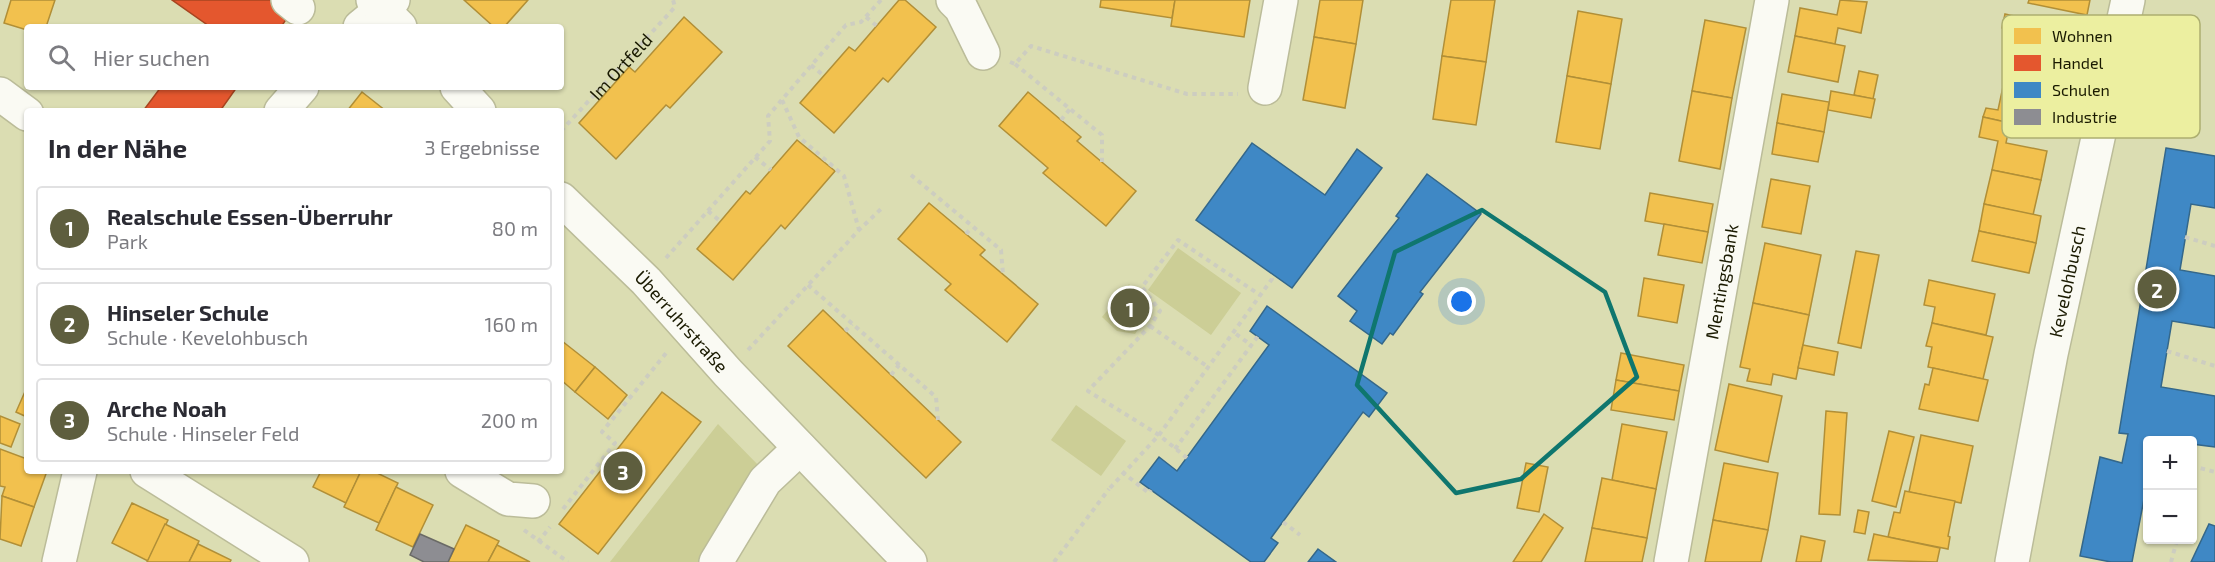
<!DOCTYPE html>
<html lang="de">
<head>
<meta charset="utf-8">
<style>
	:root { --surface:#fff; --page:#f2f2f3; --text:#2b2b33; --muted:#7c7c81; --line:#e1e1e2; --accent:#5e5e3e }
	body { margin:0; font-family:"Exo 2",sans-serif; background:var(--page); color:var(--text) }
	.controls { position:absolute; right:18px; bottom:18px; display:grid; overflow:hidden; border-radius:6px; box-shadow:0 2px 4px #0004 }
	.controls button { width:54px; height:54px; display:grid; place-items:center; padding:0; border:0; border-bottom:2px solid var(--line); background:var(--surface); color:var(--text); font:30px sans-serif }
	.you { position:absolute; left:1462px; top:302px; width:21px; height:21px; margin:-15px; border:4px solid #fff; border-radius:50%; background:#1a73e8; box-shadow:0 0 0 9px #1a73e833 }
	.badge { display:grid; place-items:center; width:39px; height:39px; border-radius:50%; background:var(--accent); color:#fff; font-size:20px; font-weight:700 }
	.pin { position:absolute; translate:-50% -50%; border:3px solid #fff; box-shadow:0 2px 6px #0006 }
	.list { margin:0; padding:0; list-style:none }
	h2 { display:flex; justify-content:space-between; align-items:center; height:78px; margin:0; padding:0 24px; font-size:26px }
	h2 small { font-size:20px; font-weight:400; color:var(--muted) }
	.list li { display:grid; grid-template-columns:39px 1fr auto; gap:18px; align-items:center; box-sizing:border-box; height:84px; margin:0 12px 12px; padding:0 12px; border:2px solid var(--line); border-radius:6px }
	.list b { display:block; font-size:22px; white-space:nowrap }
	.list p { margin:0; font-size:20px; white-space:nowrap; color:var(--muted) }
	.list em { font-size:20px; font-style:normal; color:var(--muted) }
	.icon { flex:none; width:33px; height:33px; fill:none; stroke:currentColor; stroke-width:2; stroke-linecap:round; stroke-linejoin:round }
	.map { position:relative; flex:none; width:2215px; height:562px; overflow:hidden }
	.search { position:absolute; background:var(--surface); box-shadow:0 2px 4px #0004; left:24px; top:24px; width:540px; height:66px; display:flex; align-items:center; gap:15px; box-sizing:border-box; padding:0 21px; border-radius:6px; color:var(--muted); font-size:22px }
	.panel { position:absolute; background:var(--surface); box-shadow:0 2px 4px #0004; left:24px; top:108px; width:540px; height:366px; border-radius:6px }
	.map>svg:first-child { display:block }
	.green { fill:#ccce96 }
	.homes { fill:#f2c14e; stroke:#b18f37; stroke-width:1.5 }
	.shops { fill:#e4572e; stroke:#a74520; stroke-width:1.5 }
	.schools { fill:#3f88c5; stroke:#34678a; stroke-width:1.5 }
	.industry { fill:#8d8d92; stroke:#6a6a66; stroke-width:1.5 }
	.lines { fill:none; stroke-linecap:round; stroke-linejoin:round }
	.minor-casing { stroke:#bbbc99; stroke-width:36 }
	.major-casing { stroke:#bbbc99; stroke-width:36 }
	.path { stroke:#cdcdc0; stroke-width:4; stroke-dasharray:4.5 4.5; stroke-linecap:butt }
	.minor { stroke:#fafaf3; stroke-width:33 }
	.major { stroke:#fafaf3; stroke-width:33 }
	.marked { fill:none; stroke:#0f766e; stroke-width:4.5; stroke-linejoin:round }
	.labels { text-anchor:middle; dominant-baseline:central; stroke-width:6; stroke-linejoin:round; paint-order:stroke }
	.street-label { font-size:18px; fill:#1a1a00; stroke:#ecefa0 }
	.key { fill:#ecefa0; stroke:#adaf70; stroke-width:1.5 }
	.key-label { font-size:16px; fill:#1a1a00 }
</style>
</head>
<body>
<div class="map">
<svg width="2215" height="562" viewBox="0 0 2215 562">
	<rect width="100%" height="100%" fill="#dbddb2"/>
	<g class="green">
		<polygon points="1178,248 1241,293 1211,335 1148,290"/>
		<polygon points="1129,284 1148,303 1151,312 1135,334 1117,331 1102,317"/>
		<polygon points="1076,405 1126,441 1101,476 1051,440"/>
		<polygon points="718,424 761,468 699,562 610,562"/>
	</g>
	<g class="homes">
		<polygon points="11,0 55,0 46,27 27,27 27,30 4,23"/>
		<polygon points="464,0 528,0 504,27 494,27"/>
		<polygon points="899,0 905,0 936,27 888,82 883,78 834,133 800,103 849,47 855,51"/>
		<polygon points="1101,0 1175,0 1172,18 1100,7"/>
		<polygon points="1175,0 1250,0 1244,37 1171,26"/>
		<polygon points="1320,0 1363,0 1356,44 1314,37"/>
		<polygon points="1451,0 1495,0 1486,62 1442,56"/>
		<polygon points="1840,0 1867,2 1861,33 1838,28 1835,44 1795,36 1800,8 1837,15"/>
		<polygon points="2029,0 2090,0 2087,15 2028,3"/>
		<polygon points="1578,11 1622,19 1611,84 1567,76"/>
		<polygon points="2005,14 2038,21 2036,32 2071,39 2062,80 2007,68 2014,31 2002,28"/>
		<polygon points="684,17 722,52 670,108 666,105 616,159 579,123 629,67 635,72"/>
		<polygon points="1705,20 1746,28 1732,98 1692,91"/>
		<polygon points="1795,36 1845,46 1838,82 1788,72"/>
		<polygon points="1314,37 1356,44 1345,108 1303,100"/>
		<polygon points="1442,56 1486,62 1476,125 1433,119"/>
		<polygon points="2007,68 2062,80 2054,122 2012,114 2010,123 1983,117 1986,108 1998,110"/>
		<polygon points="1859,71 1878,75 1873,99 1854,95"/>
		<polygon points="1567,76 1611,84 1600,149 1556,142"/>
		<polygon points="1692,91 1732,98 1720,169 1679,161"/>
		<polygon points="1831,91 1875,99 1871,118 1828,110"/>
		<polygon points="362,92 386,111 347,111"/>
		<polygon points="1028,92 1081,137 1077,141 1136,191 1106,226 1043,173 1048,168 999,126"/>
		<polygon points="1782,94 1829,102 1824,132 1777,123"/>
		<polygon points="1983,117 2010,123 2006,143 2047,151 2041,180 1992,170 1998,141 1979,137"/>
		<polygon points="1777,123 1824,132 1818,162 1772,154"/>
		<polygon points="797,140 835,171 785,229 781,225 733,280 697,249 746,191 750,194"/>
		<polygon points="1992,170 2041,180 2033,215 1984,204"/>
		<polygon points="1771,179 1810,186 1801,234 1762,227"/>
		<polygon points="1650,193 1713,204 1708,232 1645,221"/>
		<polygon points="929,203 985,250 980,255 1038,304 1007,342 945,290 951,284 898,239"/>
		<polygon points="1984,204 2041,216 2036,243 1979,231"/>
		<polygon points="1664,224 1708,232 1702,263 1658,255"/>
		<polygon points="1979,231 2036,243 2029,273 1972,261"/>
		<polygon points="1765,243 1821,255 1809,315 1753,303"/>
		<polygon points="1856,251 1879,255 1861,348 1838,343"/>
		<polygon points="1644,278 1684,285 1677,323 1638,316"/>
		<polygon points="1929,280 1995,294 1986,335 1932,323 1935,307 1924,305"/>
		<polygon points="1753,303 1809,315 1796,379 1773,374 1771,385 1747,381 1750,369 1740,367"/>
		<polygon points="823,310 961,442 926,478 788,346"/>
		<polygon points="1932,323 1993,337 1983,379 1928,367 1932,347 1926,346"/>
		<polygon points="562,341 595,367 575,392 561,380"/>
		<polygon points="1803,345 1838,352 1834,375 1798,368"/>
		<polygon points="1621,353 1684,365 1679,391 1616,380"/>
		<polygon points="595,367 627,395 608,419 575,392"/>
		<polygon points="1933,368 1988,380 1978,421 1919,409 1925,384 1929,385"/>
		<polygon points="1616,380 1679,391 1674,420 1611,410"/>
		<polygon points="1729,384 1782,396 1768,462 1715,450"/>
		<polygon points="27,387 27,417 16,412"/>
		<polygon points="662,392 701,422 598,554 559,524"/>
		<polygon points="1826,411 1847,413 1840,515 1819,514"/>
		<polygon points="0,416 20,424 11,447 0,443"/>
		<polygon points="1622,424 1667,432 1656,489 1612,480"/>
		<polygon points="1889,431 1914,437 1896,507 1872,501"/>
		<polygon points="1921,435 1973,446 1961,503 1909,492"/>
		<polygon points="0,449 27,459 27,471 47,471 34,507 2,496 5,487 0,486"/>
		<polygon points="1526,463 1548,467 1539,512 1517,508"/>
		<polygon points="1724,463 1778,473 1768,530 1713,520"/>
		<polygon points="321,471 361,471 346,503 313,487"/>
		<polygon points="361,471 373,471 398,483 379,523 344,507"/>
		<polygon points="1602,478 1656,489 1647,538 1592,528"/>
		<polygon points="396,487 433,505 413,547 376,530"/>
		<polygon points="1905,491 1955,501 1948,536 1950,537 1948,549 1888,537 1894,512 1900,513"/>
		<polygon points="2,496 34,507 21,546 0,539"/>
		<polygon points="132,503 168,520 148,561 112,543"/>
		<polygon points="1858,510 1869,512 1865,534 1854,532"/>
		<polygon points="1544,514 1563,528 1541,562 1513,562"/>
		<polygon points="1713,520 1768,530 1761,562 1705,562"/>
		<polygon points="165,524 199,541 189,562 147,562"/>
		<polygon points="466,525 499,541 488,562 448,562"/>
		<polygon points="1592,528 1647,538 1642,562 1585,562"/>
		<polygon points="1874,534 1940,548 1937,562 1868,560"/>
		<polygon points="1801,536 1825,541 1821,562 1796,562"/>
		<polygon points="198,544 231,560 230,562 189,562"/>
		<polygon points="497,545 530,562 488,562"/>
	</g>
	<g class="shops">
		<polygon points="172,0 274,0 291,12 281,27 204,27 206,24"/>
		<polygon points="161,87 237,87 220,111 143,111"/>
	</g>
	<g class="schools">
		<polygon points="1252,143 1325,195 1357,149 1382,168 1292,288 1196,220"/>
		<polygon points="2166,148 2215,156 2215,208 2191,204 2180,270 2215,276 2215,328 2172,321 2161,387 2215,396 2215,447 2192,444 2192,440 2154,438 2154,440 2148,440 2148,478 2132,562 2111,562 2080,556 2100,457 2122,463 2128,434 2119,433"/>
		<polygon points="1427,174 1481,214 1420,292 1423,294 1393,335 1390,333 1382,344 1350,321 1357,311 1338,296 1399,218 1396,216"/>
		<polygon points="1267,306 1387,393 1369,417 1363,412 1271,538 1278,543 1264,562 1251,562 1140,482 1159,457 1177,471 1269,345 1250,331"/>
		<polygon points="2209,524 2215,526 2215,562 2191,562"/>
		<polygon points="1318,549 1336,562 1308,562"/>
	</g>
	<polygon class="industry" points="420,534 454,549 448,562 424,562 410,555"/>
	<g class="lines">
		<g class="minor-casing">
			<g id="minor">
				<polyline points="288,0 298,8"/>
				<polyline points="953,0 961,8 983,53"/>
				<polyline points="360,27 393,0"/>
				<polyline points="1265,88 1281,0"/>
				<polyline points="0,94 27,114"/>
				<polyline points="281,111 302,87"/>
				<polyline points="147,471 292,562"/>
				<polyline points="462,471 508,499 533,501"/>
				<polyline points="59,562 80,471"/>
				<polyline points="716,562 765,481 800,448"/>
				<path id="s2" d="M1671,562l101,-562"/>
				<path id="s3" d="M2012,562l39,-208 77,-354"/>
			</g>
		</g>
		<g class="major-casing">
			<g id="major">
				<polyline points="373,0 400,27"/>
				<polyline points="457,87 479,111"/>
				<path id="s4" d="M561,199l85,82 82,92 182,189"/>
			</g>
		</g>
		<g class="path">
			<polyline points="866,17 877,26"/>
			<polyline points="1010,62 1015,64 1031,46 1187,94 1238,94"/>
			<polyline points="1015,64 1102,135 1102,162"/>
			<polyline points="811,65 824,76"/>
			<polyline points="782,100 799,137 844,176 859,230"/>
			<polyline points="1061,120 1070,109"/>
			<path id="s1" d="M561,131l114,-124 -2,-7"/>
			<polyline points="755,157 771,170"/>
			<polyline points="911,175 1001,250 1003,274"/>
			<polyline points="708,211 720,221"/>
			<polyline points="966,234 972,227"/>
			<polyline points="2185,237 2215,246"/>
			<polyline points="666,258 770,141 768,116 846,25 861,22 881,0"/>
			<polyline points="808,285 936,397 938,420"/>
			<polyline points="1150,326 1208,367"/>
			<polyline points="845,331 852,324"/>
			<polyline points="1236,334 1251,345"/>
			<polyline points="748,350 859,230 882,208"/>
			<polyline points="2167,351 2215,366"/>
			<polyline points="891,375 899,365"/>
			<polyline points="1175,449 1258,336"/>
			<polyline points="1187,458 1159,435 1088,391 1150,326 1160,311 1142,287 1178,240 1260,295"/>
			<polyline points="2192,466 2215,472"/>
			<polyline points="1122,472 1149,493 1151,490"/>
			<polyline points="2192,475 2195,466"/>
			<polyline points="1110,488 1159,435 1272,279 1271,274"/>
			<polyline points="563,509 615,443 602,432 667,352"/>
			<polyline points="1283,522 1300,535"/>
			<polyline points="524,530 568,562"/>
			<polyline points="538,542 550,527"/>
			<polyline points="1054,562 1109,489"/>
			<polyline points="2171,562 2177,540"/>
		</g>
		<use href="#minor" class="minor"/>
		<use href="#major" class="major"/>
	</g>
	<path class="marked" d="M1482,210l123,82 32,85 -116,102 -65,14 -99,-108 38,-133z"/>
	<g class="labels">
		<g class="street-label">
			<text stroke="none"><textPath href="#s1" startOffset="88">Im Ortfeld</textPath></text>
			<text stroke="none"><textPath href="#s3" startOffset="286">Kevelohbusch</textPath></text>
			<text stroke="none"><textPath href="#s2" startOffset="285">Mentingsbank</textPath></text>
			<text stroke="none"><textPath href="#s4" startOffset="172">Überruhrstraße</textPath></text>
		</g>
	</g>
	<rect x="2002" y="15" width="198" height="123" rx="9" class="key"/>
	<rect x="2014" y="28" width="27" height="16" fill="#f2c14e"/>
	<rect x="2014" y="55" width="27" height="16" fill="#e4572e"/>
	<rect x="2014" y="82" width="27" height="16" fill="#3f88c5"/>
	<rect x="2014" y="109" width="27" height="16" fill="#8d8d92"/>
	<g class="key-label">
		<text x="2052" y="42">Wohnen</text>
		<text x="2052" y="69">Handel</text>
		<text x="2052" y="96">Schulen</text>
		<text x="2052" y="123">Industrie</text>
	</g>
</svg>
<div class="controls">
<button>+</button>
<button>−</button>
</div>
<div class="you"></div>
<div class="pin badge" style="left:1130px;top:308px">1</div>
<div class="pin badge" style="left:2157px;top:289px">2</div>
<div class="pin badge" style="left:623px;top:471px">3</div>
<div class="search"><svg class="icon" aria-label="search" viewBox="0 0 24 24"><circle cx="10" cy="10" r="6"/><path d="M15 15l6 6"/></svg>Hier suchen</div>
<section class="panel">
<h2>In der Nähe<small>3 Ergebnisse</small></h2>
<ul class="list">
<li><span class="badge">1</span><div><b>Realschule Essen-Überruhr</b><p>Park</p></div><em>80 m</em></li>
<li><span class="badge">2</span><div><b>Hinseler Schule</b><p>Schule · Kevelohbusch</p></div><em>160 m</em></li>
<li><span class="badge">3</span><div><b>Arche Noah</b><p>Schule · Hinseler Feld</p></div><em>200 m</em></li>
</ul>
</section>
</div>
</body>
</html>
